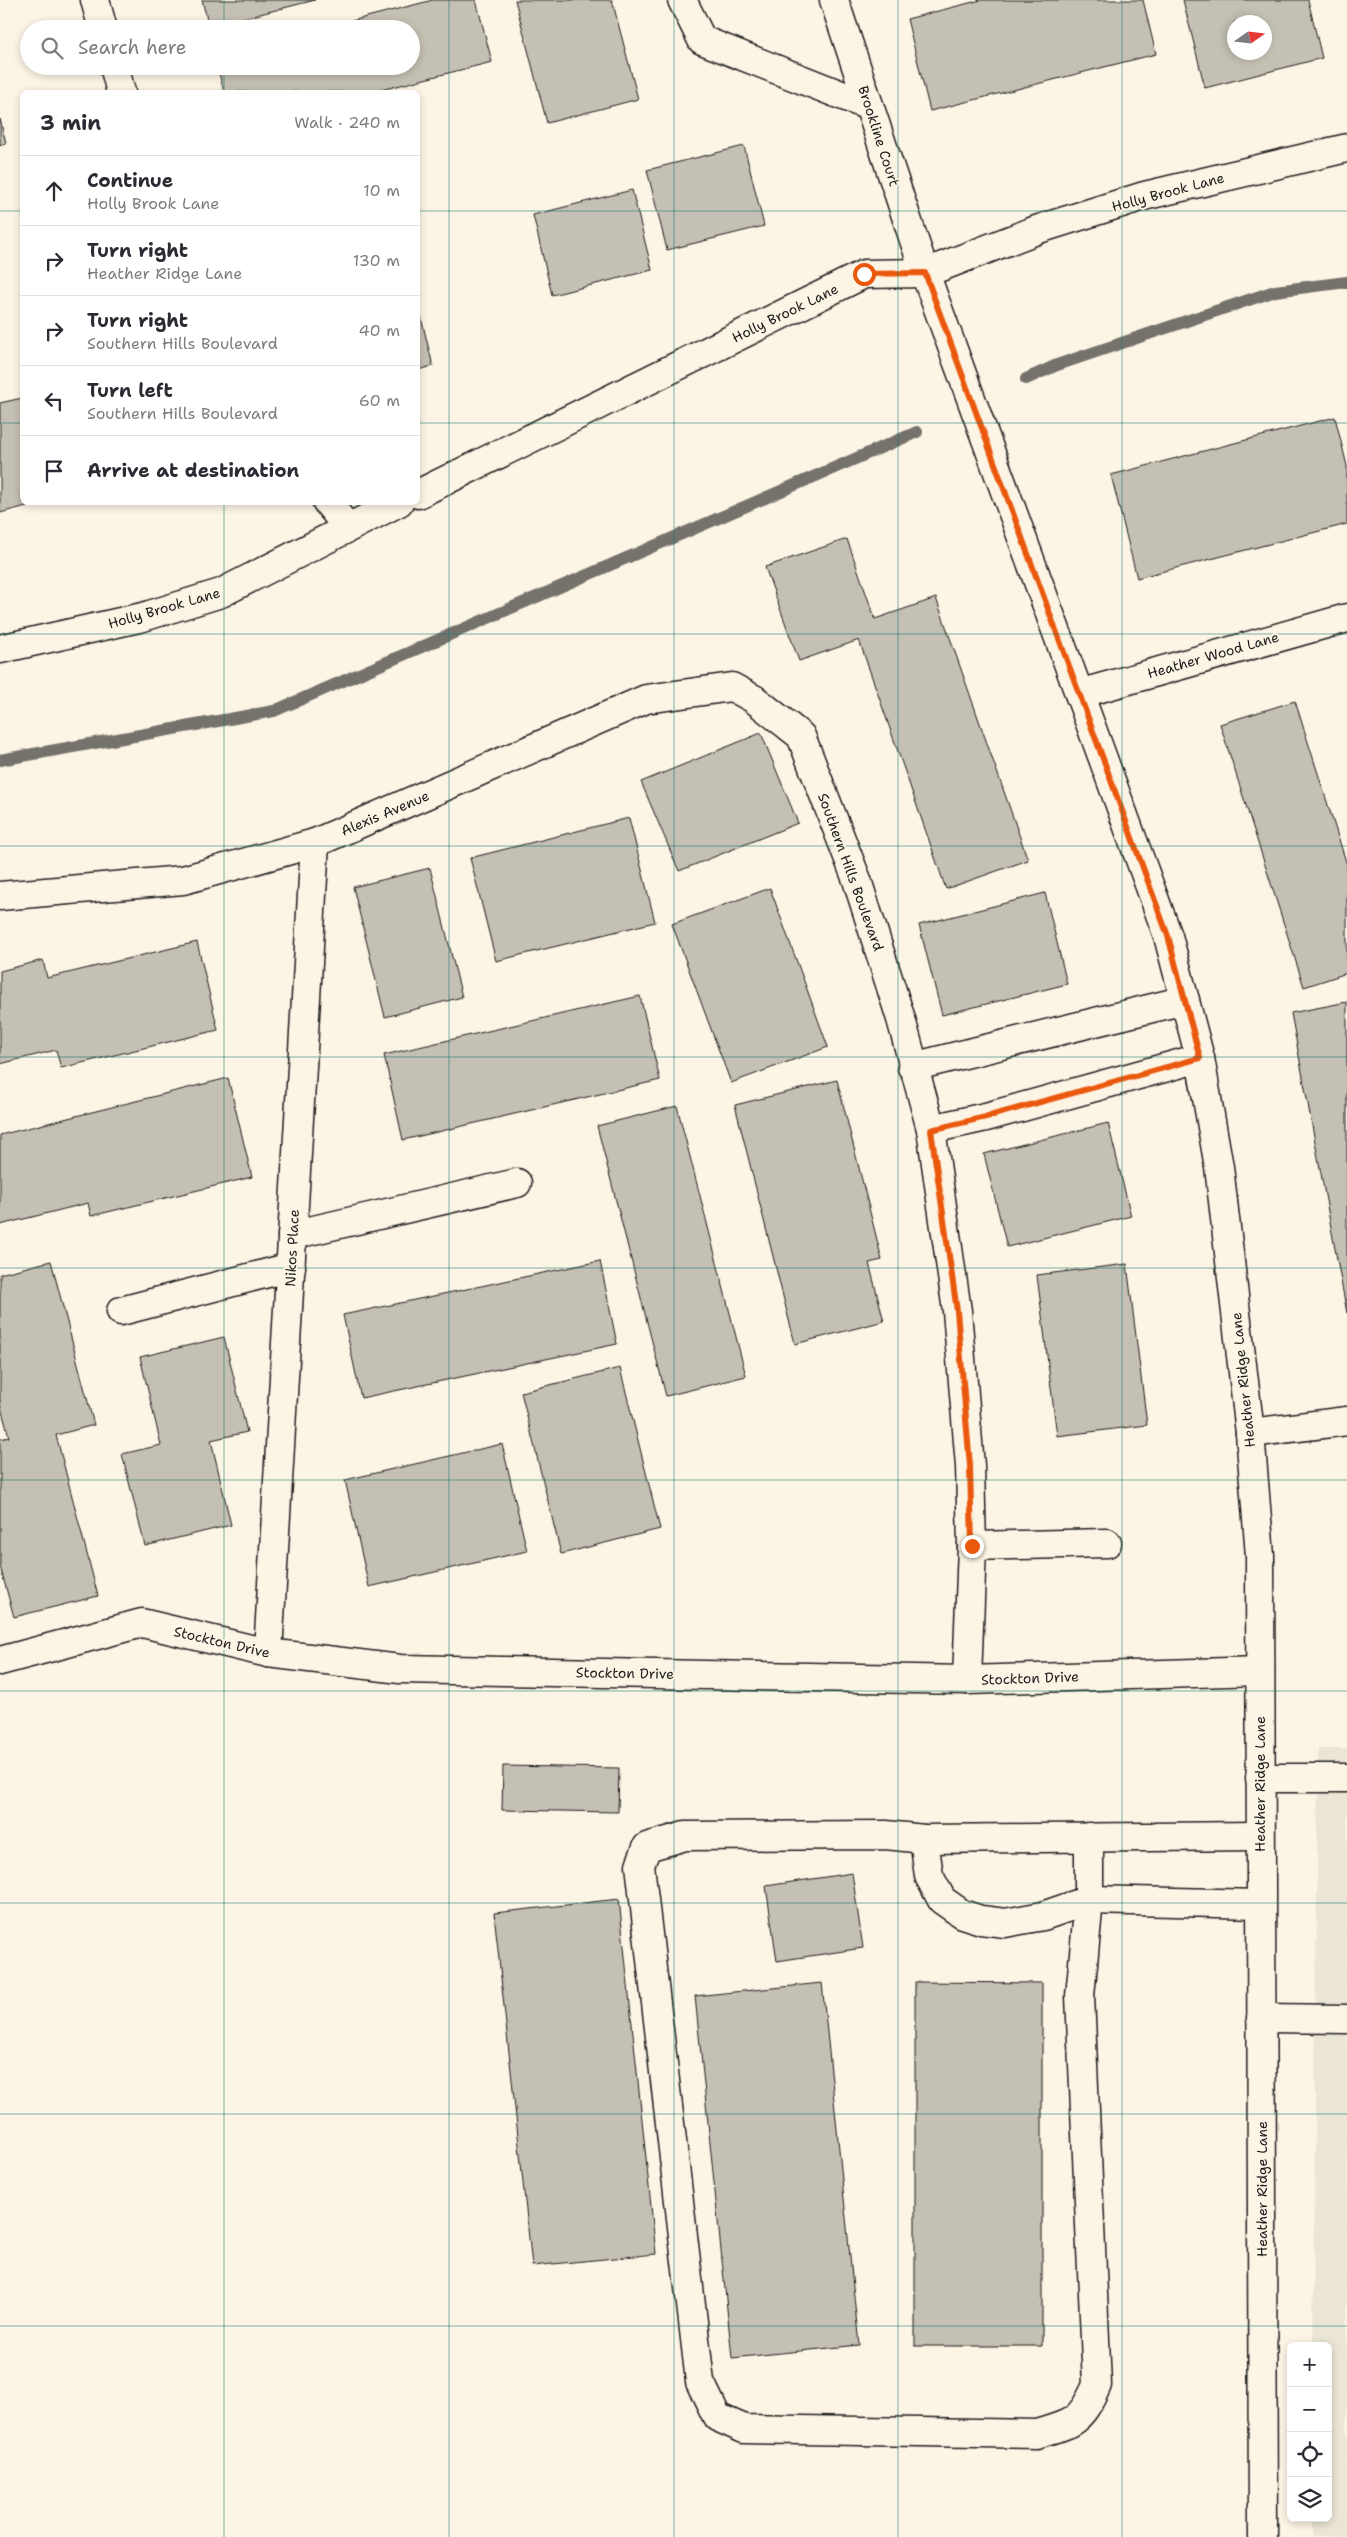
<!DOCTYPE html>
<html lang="en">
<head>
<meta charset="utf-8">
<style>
	:root { --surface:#fff; --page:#f2f2f3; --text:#2b2b33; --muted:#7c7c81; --line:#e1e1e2 }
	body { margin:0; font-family:"Shantell Sans",sans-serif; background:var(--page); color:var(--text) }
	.controls { position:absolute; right:15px; bottom:15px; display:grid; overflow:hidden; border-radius:8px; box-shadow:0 2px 8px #0003 }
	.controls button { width:45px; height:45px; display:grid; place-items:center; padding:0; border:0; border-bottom:1px solid var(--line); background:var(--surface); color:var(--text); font:25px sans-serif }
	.compass { position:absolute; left:1227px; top:15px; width:45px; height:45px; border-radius:50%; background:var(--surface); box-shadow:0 2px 8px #0003; rotate:76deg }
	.stop { position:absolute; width:15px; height:15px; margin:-11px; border:4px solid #ea580c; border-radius:50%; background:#fff }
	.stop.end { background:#ea580c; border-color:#fff; box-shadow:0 1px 5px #0008 }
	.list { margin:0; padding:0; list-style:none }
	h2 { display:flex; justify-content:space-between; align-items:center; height:65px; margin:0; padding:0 20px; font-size:21px }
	h2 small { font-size:16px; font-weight:400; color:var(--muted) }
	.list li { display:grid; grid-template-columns:32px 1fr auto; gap:15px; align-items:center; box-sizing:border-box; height:70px; padding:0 20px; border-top:1px solid var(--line) }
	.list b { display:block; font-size:19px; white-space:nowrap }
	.list p { margin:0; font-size:16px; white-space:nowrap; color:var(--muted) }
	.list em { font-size:16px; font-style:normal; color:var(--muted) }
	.icon { flex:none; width:28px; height:28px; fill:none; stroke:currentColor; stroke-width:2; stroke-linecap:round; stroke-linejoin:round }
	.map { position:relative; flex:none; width:1347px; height:2537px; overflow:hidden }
	.search { position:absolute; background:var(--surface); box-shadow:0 2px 8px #0003; left:20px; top:20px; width:400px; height:55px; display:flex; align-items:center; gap:12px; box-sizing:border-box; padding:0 18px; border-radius:28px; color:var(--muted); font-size:19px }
	.panel { position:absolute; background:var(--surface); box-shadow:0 2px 8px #0003; left:20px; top:90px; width:400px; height:415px; border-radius:8px }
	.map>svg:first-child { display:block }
	.built { fill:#ebe5d6 }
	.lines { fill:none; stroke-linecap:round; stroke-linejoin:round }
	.stream { stroke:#75726c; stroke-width:12 }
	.building { fill:#c4c0b3; stroke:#1c1c1c; fill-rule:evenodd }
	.minor-casing { stroke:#1c1c1c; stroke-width:31 }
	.minor { stroke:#fcf5e5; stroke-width:28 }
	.route { stroke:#ea580c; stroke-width:6 }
	.grid { fill:none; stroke:#0f766e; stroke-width:1; stroke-opacity:0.55 }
	.labels { text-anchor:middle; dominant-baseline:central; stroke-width:4; stroke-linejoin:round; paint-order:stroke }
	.street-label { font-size:14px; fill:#1c1c1c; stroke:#fcf5e5 }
</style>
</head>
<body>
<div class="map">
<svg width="1347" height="2537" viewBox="0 0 1347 2537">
	<rect width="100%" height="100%" fill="#fcf5e5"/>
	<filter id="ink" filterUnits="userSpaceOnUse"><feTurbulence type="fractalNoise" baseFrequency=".02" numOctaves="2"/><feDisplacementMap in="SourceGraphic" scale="10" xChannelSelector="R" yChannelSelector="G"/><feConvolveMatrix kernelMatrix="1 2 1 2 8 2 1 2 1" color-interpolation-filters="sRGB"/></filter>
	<g filter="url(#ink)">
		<polygon class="built" points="1318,1749 1347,1749 1347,2537 1312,2537 1312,2518 1328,2518 1328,2346 1313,2346"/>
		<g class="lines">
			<g class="stream">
				<polyline points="1026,379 1057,365 1275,291 1347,282"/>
				<polyline points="0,760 274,711 917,432"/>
			</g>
		</g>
		<g class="building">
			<polygon points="202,0 315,0 209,27"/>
			<polygon points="433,0 476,0 492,62 373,92 224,92 217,66 411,66 411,29 320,29"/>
			<polygon points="515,0 612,0 638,99 547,123"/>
			<polygon points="981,0 1143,0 1156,54 930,111 907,19"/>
			<path d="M1183,0h125l14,58 -117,30zM1234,22h30v30h-30z"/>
			<polygon points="0,119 6,143 0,145"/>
			<polygon points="744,146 764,226 667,250 647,170"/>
			<polygon points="632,190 652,270 552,295 533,215"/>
			<polygon points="418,305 433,366 418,370"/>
			<polygon points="22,398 22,502 42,502 0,513 0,403"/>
			<polygon points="1335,417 1347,466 1347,524 1137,578 1111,475"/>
			<polygon points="847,539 875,619 936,598 1028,860 946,889 859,640 799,661 765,567"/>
			<polygon points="1295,701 1347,865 1347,973 1304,987 1220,724"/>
			<polygon points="761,733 798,823 679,871 641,782"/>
			<polygon points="629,818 655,922 496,961 470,858"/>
			<polygon points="430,868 462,997 385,1017 353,887"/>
			<polygon points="770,888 828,1047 731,1083 672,924"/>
			<polygon points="1045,893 1067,984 942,1015 919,925"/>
			<polygon points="197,942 218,1030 61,1068 56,1050 0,1064 0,971 43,960 47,978"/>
			<polygon points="640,996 660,1080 403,1140 384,1055"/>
			<polygon points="1347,1002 1347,1313 1291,1013"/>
			<polygon points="228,1078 252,1177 91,1216 88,1203 0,1225 0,1135"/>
			<polygon points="837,1080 882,1260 869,1263 884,1321 795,1344 735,1105"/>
			<polygon points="677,1106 746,1376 666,1396 597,1126"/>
			<polygon points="1108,1123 1131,1216 1007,1247 984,1154"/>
			<polygon points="51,1261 94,1425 56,1435 98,1596 14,1617 0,1566 0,1439 9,1437 0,1404 0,1274"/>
			<polygon points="600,1261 617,1344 361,1398 343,1315"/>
			<polygon points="1127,1264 1147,1425 1057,1436 1037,1275"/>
			<polygon points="224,1337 247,1432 211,1440 231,1525 145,1546 122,1454 161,1445 140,1357"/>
			<polygon points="620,1368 660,1529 561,1554 521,1392"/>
			<polygon points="502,1444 527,1551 369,1587 345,1480"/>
			<polygon points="503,1766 619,1768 618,1812 502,1810"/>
			<polygon points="852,1873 863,1948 777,1961 766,1886"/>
			<polygon points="619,1899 656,2254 532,2266 494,1913"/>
			<polygon points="915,1982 1042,1983 1042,2346 915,2346"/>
			<polygon points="822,1983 859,2345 732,2358 695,1996"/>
		</g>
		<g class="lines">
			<g class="minor-casing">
				<g id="minor">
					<polyline points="95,0 103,29"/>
					<polyline points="682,0 702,40 869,106"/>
					<polyline points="834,0 925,273 1168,936 1200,1058 1219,1167 1250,1433 1260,1556 1263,2537"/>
					<polyline points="114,66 121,92"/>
					<polyline points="418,494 864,274 925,273 1039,229 1144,196 1347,148"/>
					<polyline points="327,502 348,528"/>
					<polyline points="0,649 143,617 221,593 399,502"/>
					<polyline points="1079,694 1347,618"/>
					<polyline points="0,896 183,880 315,843 646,699 732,687 754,699 801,736 857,880 901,1019 931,1129 957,1311 970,1466 972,1546 967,1680"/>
					<polyline points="912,1067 1185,1000"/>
					<polyline points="931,1129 986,1117 1200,1058"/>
					<polyline points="292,1235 517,1183"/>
					<polyline points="121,1311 291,1267"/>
					<polyline points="1250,1433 1347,1421"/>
					<polyline points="972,1546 1107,1543"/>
					<polyline points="268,1653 315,843"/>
					<polyline points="0,1661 142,1623 268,1653 400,1669 967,1680 1260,1671"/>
					<polyline points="1260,1778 1347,1778"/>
					<path d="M1089,1837v63l-9,96 17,389c-16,36 -24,39 -61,49l-292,-5 -27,-12 -17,-35 -60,-517 7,-18 38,-11 201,-1 38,4 336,-3"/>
					<polyline points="924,1839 929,1876 942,1900 962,1914 981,1920 1005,1923 1043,1916 1089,1900 1260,1904"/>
					<polyline points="1261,2018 1347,2019"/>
				</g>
			</g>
			<use href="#minor" class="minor"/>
		</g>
	</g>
	<g class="lines" filter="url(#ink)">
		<polyline class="route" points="864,274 925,273 1168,936 1200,1058 986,1117 931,1130 957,1311 970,1466 972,1546"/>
	</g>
	<path class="grid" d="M224,0v29M449,0v2537M674,0v2537M898,0v2537M1122,0v2537M224,66v26M0,211h22M418,211h929M0,423h22M418,423h929M224,502v2035M0,634h1347M0,846h1347M0,1057h1347M0,1268h1347M0,1480h1347M0,1691h1347M0,1903h1347M0,2114h1347M0,2326h1347"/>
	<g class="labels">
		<g class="street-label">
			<text transform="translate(879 136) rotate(72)">Brookline Court</text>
			<text transform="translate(1168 192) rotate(-15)">Holly Brook Lane</text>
			<text transform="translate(785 313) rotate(-26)">Holly Brook Lane</text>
			<text transform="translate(164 608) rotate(-16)">Holly Brook Lane</text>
			<text transform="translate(1213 655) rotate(-16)">Heather Wood Lane</text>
			<text transform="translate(385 813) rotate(-23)">Alexis Avenue</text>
			<text transform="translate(851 872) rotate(70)">Southern Hills Boulevard</text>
			<text transform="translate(292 1248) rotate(-87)">Nikos Place</text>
			<text transform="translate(1243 1380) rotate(-96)">Heather Ridge Lane</text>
			<text transform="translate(222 1642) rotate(13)">Stockton Drive</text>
			<text transform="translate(625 1673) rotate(1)">Stockton Drive</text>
			<text transform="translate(1030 1678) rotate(-2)">Stockton Drive</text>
			<text transform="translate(1260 1784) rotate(-90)">Heather Ridge Lane</text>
			<text transform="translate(1262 2189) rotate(-90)">Heather Ridge Lane</text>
		</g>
	</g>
</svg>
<div class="controls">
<button>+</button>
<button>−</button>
<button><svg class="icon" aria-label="locate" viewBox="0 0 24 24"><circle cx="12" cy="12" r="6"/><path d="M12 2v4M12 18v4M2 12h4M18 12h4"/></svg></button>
<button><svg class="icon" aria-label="layers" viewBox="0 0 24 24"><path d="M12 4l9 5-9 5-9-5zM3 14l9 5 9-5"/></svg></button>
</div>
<svg class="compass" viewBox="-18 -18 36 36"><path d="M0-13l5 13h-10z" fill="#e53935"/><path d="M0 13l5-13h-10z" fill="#7c7c81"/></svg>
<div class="stop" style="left:864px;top:274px"></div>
<div class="stop end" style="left:972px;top:1546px"></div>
<div class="search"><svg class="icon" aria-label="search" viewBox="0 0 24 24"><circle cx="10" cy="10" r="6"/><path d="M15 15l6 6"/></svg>Search here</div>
<section class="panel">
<h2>3 min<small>Walk · 240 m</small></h2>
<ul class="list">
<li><svg class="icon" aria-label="ahead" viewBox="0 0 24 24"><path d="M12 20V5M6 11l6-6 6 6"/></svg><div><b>Continue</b><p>Holly Brook Lane</p></div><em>10 m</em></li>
<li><svg class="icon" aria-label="right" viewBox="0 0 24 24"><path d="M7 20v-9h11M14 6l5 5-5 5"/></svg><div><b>Turn right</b><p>Heather Ridge Lane</p></div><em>130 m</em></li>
<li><svg class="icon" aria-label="right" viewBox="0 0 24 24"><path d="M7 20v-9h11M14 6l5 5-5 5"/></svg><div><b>Turn right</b><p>Southern Hills Boulevard</p></div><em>40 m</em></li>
<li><svg class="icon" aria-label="left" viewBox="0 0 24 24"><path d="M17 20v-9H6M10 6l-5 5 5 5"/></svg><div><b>Turn left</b><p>Southern Hills Boulevard</p></div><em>60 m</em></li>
<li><svg class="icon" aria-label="arrive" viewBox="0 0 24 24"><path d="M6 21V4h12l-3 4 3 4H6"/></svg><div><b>Arrive at destination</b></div></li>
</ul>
</section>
</div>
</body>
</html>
